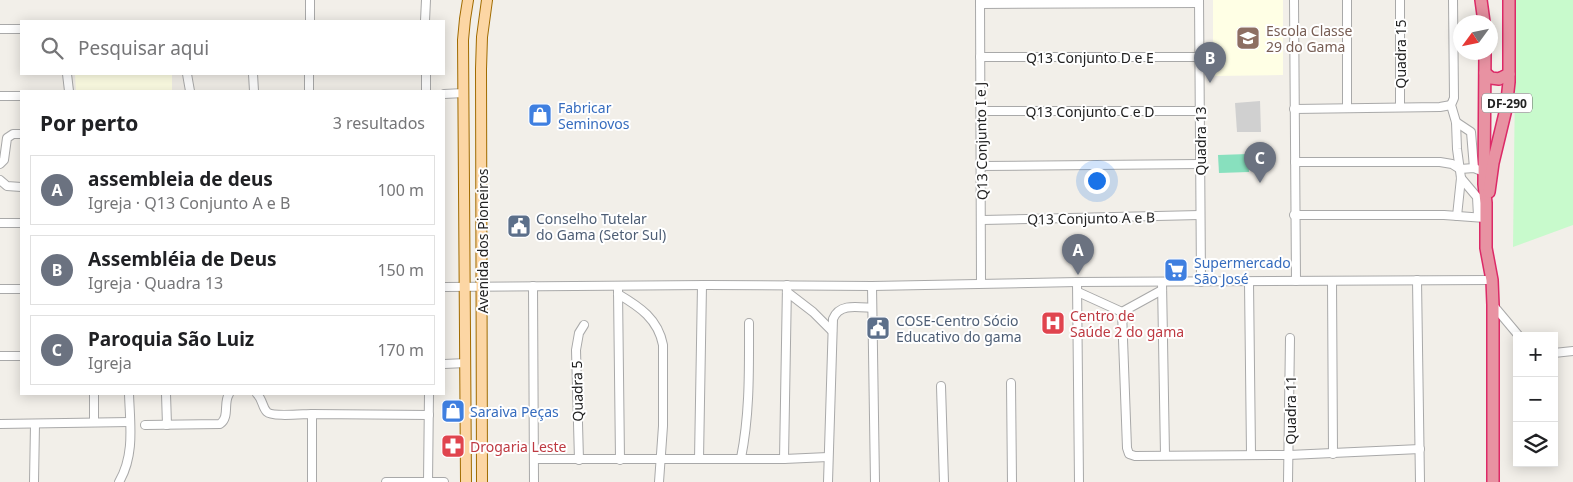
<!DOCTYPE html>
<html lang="pt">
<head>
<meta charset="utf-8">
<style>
	:root { --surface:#fff; --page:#f2f2f2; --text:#202124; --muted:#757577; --line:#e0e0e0; --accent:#d40000 }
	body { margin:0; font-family:"Noto Sans",sans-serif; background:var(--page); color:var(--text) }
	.controls { position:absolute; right:15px; bottom:15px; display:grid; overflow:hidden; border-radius:0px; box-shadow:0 2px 12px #0003 }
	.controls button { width:45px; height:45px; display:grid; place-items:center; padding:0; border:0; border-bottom:1px solid var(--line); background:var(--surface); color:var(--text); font:25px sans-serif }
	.compass { position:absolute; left:1453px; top:15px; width:45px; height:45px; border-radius:50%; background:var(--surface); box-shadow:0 2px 12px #0003; rotate:237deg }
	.you { position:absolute; left:1096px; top:180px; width:18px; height:18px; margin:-12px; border:4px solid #fff; border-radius:50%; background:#1a73e8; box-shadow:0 0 0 8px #1a73e833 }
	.badge { display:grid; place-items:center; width:32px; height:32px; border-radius:50%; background:var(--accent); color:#fff; font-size:16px; font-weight:700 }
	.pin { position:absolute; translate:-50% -41px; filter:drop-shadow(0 1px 2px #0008) }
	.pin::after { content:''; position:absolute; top:26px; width:18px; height:15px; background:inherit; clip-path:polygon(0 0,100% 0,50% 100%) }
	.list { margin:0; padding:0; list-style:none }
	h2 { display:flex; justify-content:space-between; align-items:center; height:65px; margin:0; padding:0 20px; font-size:21px }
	h2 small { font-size:16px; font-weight:400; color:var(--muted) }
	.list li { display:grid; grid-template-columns:32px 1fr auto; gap:15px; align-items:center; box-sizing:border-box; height:70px; margin:0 10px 10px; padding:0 10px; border:1px solid var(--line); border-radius:0px }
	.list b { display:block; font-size:19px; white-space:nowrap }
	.list p { margin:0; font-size:16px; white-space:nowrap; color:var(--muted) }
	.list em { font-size:16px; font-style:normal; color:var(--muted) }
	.icon { flex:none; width:28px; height:28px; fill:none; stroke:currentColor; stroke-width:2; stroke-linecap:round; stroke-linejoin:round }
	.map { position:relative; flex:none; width:1573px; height:482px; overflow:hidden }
	.search { position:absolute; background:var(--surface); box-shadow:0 2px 12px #0003; left:20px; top:20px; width:425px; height:55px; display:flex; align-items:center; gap:12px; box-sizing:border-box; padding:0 18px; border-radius:0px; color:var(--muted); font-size:19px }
	.panel { position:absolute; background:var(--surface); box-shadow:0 2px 12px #0003; left:20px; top:90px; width:425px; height:305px; border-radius:0px }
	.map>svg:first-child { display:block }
	.education { fill:#ffffe5 }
	.religious { fill:#d0d0d0 }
	.park { fill:#c8facc }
	.pitch { fill:#88e0be }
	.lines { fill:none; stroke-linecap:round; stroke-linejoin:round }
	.minor-casing { stroke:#a9a9a9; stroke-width:10 }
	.major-casing { stroke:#a06b00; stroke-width:12 }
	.highway-casing { stroke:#dc2a67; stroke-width:14 }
	.minor { stroke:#fff; stroke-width:8 }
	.major { stroke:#fcd6a4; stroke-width:10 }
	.highway { stroke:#e892a2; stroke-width:11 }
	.labels { text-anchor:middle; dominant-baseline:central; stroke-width:4; stroke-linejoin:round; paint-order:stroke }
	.shield { fill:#fff; stroke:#646464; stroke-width:1 }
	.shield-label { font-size:12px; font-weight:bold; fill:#222 }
	.education-label { font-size:14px; fill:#785e54; stroke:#fff; text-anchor:start }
	.street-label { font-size:14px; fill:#222; stroke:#fff }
	.shop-label { font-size:14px; fill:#366cbe; stroke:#fff; text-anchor:start }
	.service-label { font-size:14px; fill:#4e5e75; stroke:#fff; text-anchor:start }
	.health-label { font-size:14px; fill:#be3a42; stroke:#fff; text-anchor:start }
</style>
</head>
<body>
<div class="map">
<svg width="1573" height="482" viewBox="0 0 1573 482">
	<rect width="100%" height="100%" fill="#f2efe9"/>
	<g class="education">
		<polygon points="1213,0 1283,0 1283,75 1213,76"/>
		<polygon points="75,74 172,74 172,91 76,91"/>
	</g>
	<polygon class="religious" points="1260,101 1261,132 1237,132 1235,103"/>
	<polygon class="park" points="1516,0 1573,0 1573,225 1513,247"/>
	<polygon class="pitch" points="1248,154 1249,172 1219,173 1218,155"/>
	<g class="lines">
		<g class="minor-casing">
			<g id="minor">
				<polyline points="980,0 981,283"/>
				<polyline points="1199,0 1201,282"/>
				<polyline points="1294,0 1296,281"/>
				<polyline points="1400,0 1400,107"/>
				<polyline points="1453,0 1454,98 1451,105 1456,122 1457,149 1461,178 1457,216"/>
				<polyline points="980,4 1199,3"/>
				<polyline points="310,21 310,0"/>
				<polyline points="425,21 426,0"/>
				<polyline points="0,29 21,29"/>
				<polyline points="980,57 1199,57"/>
				<polyline points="67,74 69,91"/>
				<polyline points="187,74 190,91"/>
				<polyline points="253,74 254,91"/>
				<polyline points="426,74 426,91"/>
				<polyline points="309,91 309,74"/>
				<polyline points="444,94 464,93"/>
				<polyline points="0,96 21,96"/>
				<polyline points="1347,108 1347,0"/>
				<polyline points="1294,109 1440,107 1451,105"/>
				<polyline points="981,111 1200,111"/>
				<polyline points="1456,122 1471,132 1474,168"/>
				<polyline points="1295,162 1440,162 1452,164 1460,169 1474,168 1484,172"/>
				<polyline points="0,164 4,160 7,138 13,134 21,134"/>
				<polyline points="981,166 1200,164"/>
				<polyline points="1461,178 1477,197 1478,216"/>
				<polyline points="0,180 7,186 21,187"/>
				<polyline points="1294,215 1444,215 1485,218"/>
				<polyline points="982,220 1200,215"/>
				<polyline points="0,223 21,223"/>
				<polyline points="1417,280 1420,482"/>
				<polyline points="1332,281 1333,454"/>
				<polyline points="1077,282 1079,482"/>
				<polyline points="1162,282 1165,455"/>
				<polyline points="1249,282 1251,454"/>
				<polyline points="533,286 534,482"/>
				<polyline points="872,286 875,482"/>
				<polyline points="444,287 707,285 872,286 1077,282 1492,280"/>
				<polyline points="0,289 21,289"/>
				<polyline points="618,290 620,460"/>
				<polyline points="787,292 813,312 832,331"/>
				<polyline points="1078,292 1122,312"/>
				<path d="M618,294c22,13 40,25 45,51v81l-4,56"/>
				<polyline points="1493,305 1519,336"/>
				<polyline points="1122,312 1127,448 1129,454 1135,456 1289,455 1420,449"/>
				<polyline points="1122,312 1162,290"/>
				<polyline points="1554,353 1573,351"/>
				<polyline points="0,356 21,356"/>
				<polyline points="444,364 466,363"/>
				<polyline points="1011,383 1012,482"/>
				<polyline points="941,386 944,482"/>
				<polyline points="94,394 94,422"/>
				<polyline points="166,394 167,425"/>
				<path d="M257,394c6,6 5,13 10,18 5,5 36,2 45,2"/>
				<polyline points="0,424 130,422"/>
				<path d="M145,425l75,-1c10,-7 3,-21 9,-30"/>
				<path d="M741,458c9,-45 8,-89 8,-135"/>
				<polyline points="535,459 784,459 828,457"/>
				<polyline points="699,459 702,285"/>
				<polyline points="784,459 787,285"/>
				<polyline points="579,460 576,350 579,333 584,325"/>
				<polyline points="34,482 35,424"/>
				<path d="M119,482c16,-27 11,-58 10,-88"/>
				<polyline points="312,482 312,414 429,415"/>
				<polyline points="386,482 444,482"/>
				<polyline points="428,482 429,394"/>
				<path d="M828,482l5,-163c6,-16 25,-12 39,-11"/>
				<polyline points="1288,482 1290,338"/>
			</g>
		</g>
		<g class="major-casing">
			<g id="major">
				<polyline points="466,482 463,40 465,19 468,0"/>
				<polyline points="482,482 481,69 482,37 487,0"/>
			</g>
		</g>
		<g class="highway-casing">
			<g id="highway">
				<polyline points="1481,0 1484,22"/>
				<polyline points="1485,52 1484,184 1486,203 1486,248 1492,280 1493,305 1493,482"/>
				<polyline points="1485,73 1491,78 1499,79 1509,74"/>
				<polyline points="1489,192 1493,163 1506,109 1509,82 1509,0"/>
			</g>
		</g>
		<use href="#minor" class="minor"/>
		<use href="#major" class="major"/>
		<use href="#highway" class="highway"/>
	</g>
	<defs>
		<g id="school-square" transform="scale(1.25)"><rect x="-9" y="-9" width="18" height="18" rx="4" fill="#8d6e63" stroke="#fff"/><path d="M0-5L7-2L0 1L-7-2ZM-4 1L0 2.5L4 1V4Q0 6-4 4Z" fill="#fff"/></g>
		<g id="shop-square" transform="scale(1.25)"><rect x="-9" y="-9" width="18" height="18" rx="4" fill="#3f7fe0" stroke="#fff"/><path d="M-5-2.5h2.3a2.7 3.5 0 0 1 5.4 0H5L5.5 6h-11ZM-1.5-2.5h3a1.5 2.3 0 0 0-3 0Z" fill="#fff"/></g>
		<g id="civic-square" transform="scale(1.25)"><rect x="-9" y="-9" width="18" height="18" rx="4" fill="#5c6f8a" stroke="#fff"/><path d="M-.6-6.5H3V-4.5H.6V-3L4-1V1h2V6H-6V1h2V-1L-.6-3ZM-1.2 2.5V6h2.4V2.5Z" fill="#fff"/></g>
		<g id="supermarket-square" transform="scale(1.25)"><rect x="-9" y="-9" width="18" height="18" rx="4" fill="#3f7fe0" stroke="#fff"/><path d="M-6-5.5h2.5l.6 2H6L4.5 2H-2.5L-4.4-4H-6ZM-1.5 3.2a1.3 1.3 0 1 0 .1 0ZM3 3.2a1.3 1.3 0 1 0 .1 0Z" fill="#fff"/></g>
		<g id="hospital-square" transform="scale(1.25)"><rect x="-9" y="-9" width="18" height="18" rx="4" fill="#e0444e" stroke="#fff"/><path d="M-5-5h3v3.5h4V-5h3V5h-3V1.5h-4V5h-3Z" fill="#fff"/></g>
		<g id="pharmacy-square" transform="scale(1.25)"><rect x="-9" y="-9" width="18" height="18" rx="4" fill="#e0444e" stroke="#fff"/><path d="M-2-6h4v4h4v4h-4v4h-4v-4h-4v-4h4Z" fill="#fff"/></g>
	</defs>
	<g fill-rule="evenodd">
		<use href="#school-square" x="1248" y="38"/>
		<use href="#shop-square" x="540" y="115"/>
		<use href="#civic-square" x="519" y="226"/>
		<use href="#supermarket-square" x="1176" y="270"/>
		<use href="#hospital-square" x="1053" y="323"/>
		<use href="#civic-square" x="878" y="328"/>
		<use href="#shop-square" x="453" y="411"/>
		<use href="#pharmacy-square" x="453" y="446"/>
	</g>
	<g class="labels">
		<rect class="shield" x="1482" y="93.5" width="50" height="19" rx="4"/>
		<g class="shield-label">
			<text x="1507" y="103">DF-290</text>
		</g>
		<g class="education-label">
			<text x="1266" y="30">Escola Classe<tspan x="1266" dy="16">29 do Gama</tspan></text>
		</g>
		<g class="street-label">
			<text transform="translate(1400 54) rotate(-90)">Quadra 15</text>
			<text x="1090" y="57">Q13 Conjunto D e E</text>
			<text x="1090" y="111">Q13 Conjunto C e D</text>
			<text transform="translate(981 141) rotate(-91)">Q13 Conjunto I e J</text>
			<text transform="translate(1200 141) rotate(-90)">Quadra 13</text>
			<text transform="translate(1091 218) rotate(-1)">Q13 Conjunto A e B</text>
			<text transform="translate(482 241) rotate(-90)">Avenida dos Pioneiros</text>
			<text transform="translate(577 391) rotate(-91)">Quadra 5</text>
			<text transform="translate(1290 410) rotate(-90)">Quadra 11</text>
		</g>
		<g class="shop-label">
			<text x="558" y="107">Fabricar<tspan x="558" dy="16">Seminovos</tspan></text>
			<text x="1194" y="262">Supermercado<tspan x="1194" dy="16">São José</tspan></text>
			<text x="470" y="411">Saraiva Peças</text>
		</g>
		<g class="service-label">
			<text x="536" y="218">Conselho Tutelar<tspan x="536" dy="16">do Gama (Setor Sul)</tspan></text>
			<text x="896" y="320">COSE-Centro Sócio<tspan x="896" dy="16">Educativo do gama</tspan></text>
		</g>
		<g class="health-label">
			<text x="1070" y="315">Centro de<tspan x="1070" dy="16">Saúde 2 do gama</tspan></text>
			<text x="470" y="446">Drogaria Leste</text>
		</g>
	</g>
</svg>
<div class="controls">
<button>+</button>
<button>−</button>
<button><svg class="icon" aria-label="layers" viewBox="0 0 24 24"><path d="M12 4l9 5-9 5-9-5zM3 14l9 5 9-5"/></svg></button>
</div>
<svg class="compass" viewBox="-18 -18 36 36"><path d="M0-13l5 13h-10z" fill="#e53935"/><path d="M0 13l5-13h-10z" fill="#757577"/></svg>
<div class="you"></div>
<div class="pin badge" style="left:1078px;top:275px;background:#6b7280">A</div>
<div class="pin badge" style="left:1210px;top:83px;background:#6b7280">B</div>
<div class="pin badge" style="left:1260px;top:183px;background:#6b7280">C</div>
<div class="search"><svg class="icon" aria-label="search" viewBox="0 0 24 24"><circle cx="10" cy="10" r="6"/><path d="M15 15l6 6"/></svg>Pesquisar aqui</div>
<section class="panel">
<h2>Por perto<small>3 resultados</small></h2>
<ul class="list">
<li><span class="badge" style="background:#6b7280">A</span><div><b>assembleia de deus</b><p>Igreja · Q13 Conjunto A e B</p></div><em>100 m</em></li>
<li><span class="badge" style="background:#6b7280">B</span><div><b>Assembléia de Deus</b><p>Igreja · Quadra 13</p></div><em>150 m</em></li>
<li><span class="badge" style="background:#6b7280">C</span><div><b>Paroquia São Luiz</b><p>Igreja</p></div><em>170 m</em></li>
</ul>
</section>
</div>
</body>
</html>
